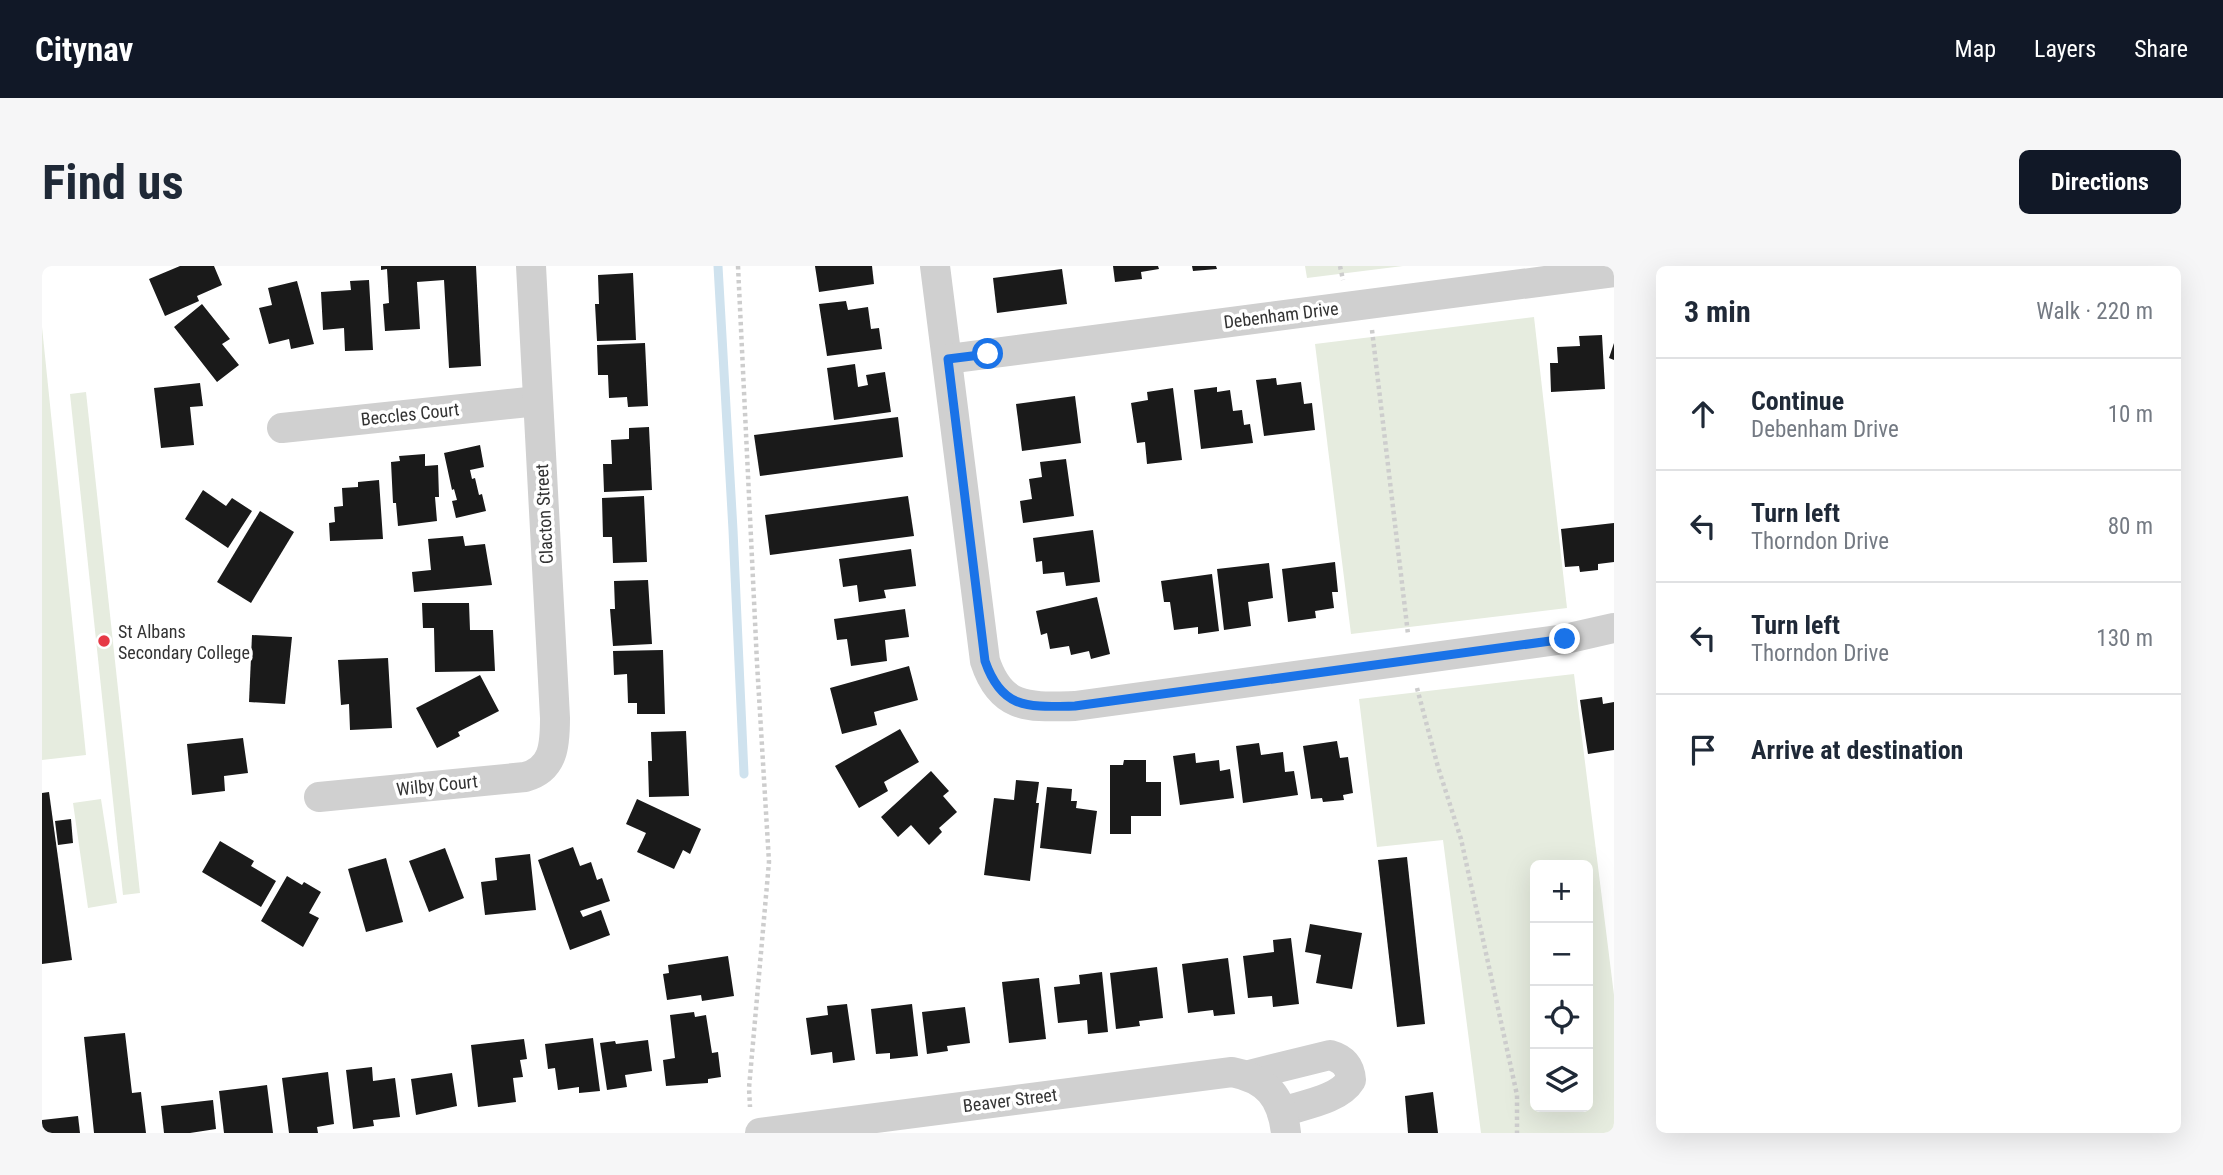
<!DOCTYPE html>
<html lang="en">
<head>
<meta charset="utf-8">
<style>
	:root { --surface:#fff; --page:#f6f6f7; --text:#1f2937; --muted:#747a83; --line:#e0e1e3; --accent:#111827 }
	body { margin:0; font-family:"Roboto Condensed",sans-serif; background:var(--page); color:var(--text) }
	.controls { position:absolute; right:21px; bottom:21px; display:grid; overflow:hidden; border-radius:10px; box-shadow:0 7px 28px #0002 }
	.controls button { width:63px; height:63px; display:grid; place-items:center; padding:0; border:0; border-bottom:2px solid var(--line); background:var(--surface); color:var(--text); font:35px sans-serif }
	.stop { position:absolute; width:21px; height:21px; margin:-16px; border:5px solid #1a73e8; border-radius:50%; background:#fff }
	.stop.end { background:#1a73e8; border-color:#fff; box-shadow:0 2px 7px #0008 }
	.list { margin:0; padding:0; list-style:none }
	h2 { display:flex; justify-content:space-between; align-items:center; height:91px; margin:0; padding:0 28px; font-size:30px }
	h2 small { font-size:23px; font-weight:400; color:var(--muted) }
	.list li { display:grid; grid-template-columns:46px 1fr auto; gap:21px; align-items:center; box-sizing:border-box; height:112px; padding:0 28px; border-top:2px solid var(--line) }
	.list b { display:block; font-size:26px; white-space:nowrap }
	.list p { margin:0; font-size:23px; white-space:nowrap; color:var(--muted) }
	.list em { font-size:23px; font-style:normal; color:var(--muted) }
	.icon { flex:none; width:38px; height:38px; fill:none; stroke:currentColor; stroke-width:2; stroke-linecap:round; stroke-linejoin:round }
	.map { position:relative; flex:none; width:1572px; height:867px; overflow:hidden; border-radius:10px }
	header { display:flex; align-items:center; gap:42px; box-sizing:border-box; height:98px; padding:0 35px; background:var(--accent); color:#fff }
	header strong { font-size:33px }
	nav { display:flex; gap:38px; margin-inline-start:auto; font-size:24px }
	.intro { display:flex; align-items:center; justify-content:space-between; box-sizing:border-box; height:168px; padding:0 42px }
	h1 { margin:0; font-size:49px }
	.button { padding:18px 32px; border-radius:10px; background:var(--accent); color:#fff; font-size:24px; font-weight:700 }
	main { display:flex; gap:42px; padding:0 42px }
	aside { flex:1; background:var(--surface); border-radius:10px; box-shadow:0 7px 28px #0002 }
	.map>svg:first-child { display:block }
	.green { fill:#e6ecdf; fill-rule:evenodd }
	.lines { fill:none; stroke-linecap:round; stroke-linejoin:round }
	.stream { stroke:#cfe2ee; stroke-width:9 }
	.building { fill:#1a1a1a }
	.path { stroke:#cdcdcd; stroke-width:4.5; stroke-dasharray:3.5 3.5; stroke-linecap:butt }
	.minor { stroke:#d0d0d0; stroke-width:30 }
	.route { stroke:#1a73e8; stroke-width:9 }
	.poi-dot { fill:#e63946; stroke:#fff; stroke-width:2.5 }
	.labels { text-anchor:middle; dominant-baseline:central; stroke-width:7; stroke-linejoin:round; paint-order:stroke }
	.street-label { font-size:18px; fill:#333; stroke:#fff }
	.poi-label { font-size:18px; fill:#333; stroke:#fff; text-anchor:start }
</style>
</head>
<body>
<header>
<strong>Citynav</strong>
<nav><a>Map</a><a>Layers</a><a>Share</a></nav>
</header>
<div class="intro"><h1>Find us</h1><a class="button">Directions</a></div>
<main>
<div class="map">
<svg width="1572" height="867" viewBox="0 0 1572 867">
	<rect width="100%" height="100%" fill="#fff"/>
	<g class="green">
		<polygon points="1263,0 1361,0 1265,12"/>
		<polygon points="1492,51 1525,342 1309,368 1273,78"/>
		<polygon points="0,61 44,489 0,494"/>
		<polygon points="44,126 98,627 81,629 28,128"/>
		<path d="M1532,408l40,321v138h-133l-38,-293 -66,7 -18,-148zM1493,599h53v242h-53z"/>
		<polygon points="59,533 75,637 46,642 31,537"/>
	</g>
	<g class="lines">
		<polyline class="stream" points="676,0 691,264 702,508"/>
	</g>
	<g class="building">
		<polygon points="138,0 172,0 180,19 155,30 157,35 123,50 107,13"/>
		<polygon points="339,0 434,0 439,100 407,102 402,14 375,16 378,63 343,65 341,38 347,37 345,3 339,4"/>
		<polygon points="773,0 830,0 832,18 777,26"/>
		<polygon points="1071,0 1116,0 1117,3 1099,6 1100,13 1073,16"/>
		<polygon points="1150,0 1174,0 1175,3 1151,5"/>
		<polygon points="1020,3 1025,38 955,47 951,12"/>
		<polygon points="591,7 594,74 555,75 553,38 557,38 556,9"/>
		<polygon points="327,14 331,84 303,85 302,62 281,64 279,26 309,24 308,15"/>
		<polygon points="255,15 272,78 249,83 247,73 227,78 217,42 230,39 226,22"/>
		<polygon points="804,35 806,44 826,41 829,63 837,62 840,83 785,90 777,38"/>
		<polygon points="160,38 188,73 180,78 197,99 175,116 132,61"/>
		<polygon points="1560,69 1563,123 1509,126 1508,97 1516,97 1515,81 1538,80 1537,70"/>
		<polygon points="603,77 606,140 586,141 585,131 567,132 566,109 556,109 555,79"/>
		<polygon points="1572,77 1572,94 1567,92"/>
		<polygon points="813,98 816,121 826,119 824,109 843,106 849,146 792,154 785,102"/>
		<polygon points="1234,112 1235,119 1259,116 1262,138 1270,137 1273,164 1222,170 1214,114"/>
		<polygon points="158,117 161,140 148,141 152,179 119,182 112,122"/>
		<polygon points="1175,121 1175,126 1188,124 1191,145 1200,144 1202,159 1208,158 1211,177 1159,183 1152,124"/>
		<polygon points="1131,122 1140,194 1105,198 1103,176 1095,177 1089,137 1106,134 1105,126"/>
		<polygon points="1033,130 1039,177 980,185 974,138"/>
		<polygon points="856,151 861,191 718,210 712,169"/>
		<polygon points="607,161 610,224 562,226 561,198 570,198 569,174 587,173 587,162"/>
		<polygon points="438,179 442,201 428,204 430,213 433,212 437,229 440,228 444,245 414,252 410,235 415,234 412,223 410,224 402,187"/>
		<polygon points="383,188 383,200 396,199 397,231 393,231 395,255 356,260 354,237 351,237 349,196 358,195 357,190"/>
		<polygon points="1024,193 1032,250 981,257 978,235 990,233 987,213 1000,211 998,196"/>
		<polygon points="337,214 341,273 288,275 287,257 293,256 292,241 301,240 300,222 316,221 316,216"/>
		<polygon points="161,224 184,240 190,232 210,245 186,282 143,253"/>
		<polygon points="602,230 605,296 571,297 570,271 561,271 560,232"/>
		<polygon points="866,230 872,270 728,289 723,249"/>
		<polygon points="218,245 252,266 209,337 175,316"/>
		<polygon points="1572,257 1572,296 1556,298 1556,304 1538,306 1537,300 1523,301 1519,263"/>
		<polygon points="1051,264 1058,316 1024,320 1022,306 1001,308 1000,295 994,296 991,272"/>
		<polygon points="421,270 423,280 443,278 450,319 372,326 370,306 389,304 386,273"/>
		<polygon points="869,283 874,320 842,324 844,332 817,336 815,319 801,321 797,293"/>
		<polygon points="1293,296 1296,326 1290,326 1292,342 1273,345 1274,352 1246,356 1240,303"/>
		<polygon points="1227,297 1231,332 1206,336 1209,360 1182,364 1175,303"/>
		<polygon points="1170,308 1177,365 1156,368 1156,361 1132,364 1128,336 1122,336 1119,315"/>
		<polygon points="606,314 610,378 571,380 568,343 573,343 572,315"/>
		<polygon points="1055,331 1068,388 1049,393 1047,385 1029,389 1027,380 1008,383 1005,367 999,369 994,345"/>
		<polygon points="380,337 427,337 428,364 451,364 453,405 393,406 392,362 381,362"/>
		<polygon points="863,343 867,371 843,374 845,395 809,400 805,373 795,374 792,353"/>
		<polygon points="210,369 250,371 243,438 207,436"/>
		<polygon points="621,384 623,448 595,448 595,437 586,437 585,408 572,409 571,385"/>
		<polygon points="346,392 350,462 308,464 307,438 299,439 296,394"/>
		<polygon points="867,400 876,434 832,446 835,459 800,468 788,422"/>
		<polygon points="438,409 457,445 416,466 418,470 395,482 374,442"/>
		<polygon points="1560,431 1561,438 1572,436 1572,484 1546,488 1538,434"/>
		<polygon points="858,463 877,496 842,516 846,525 817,542 793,500"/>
		<polygon points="644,465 647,530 607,531 606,495 610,495 609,466"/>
		<polygon points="201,472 206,507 182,510 183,525 150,529 145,478"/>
		<polygon points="1295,475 1298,492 1306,491 1311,527 1301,529 1302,534 1281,536 1280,532 1269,533 1261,480"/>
		<polygon points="1217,477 1219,489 1241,486 1243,506 1252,505 1256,529 1201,537 1194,480"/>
		<polygon points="1153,487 1154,497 1177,494 1178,505 1188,503 1192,532 1138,539 1131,490"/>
		<polygon points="1082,494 1104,494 1104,516 1119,516 1119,550 1089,550 1089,568 1068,568 1068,499 1081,499"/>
		<polygon points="889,505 907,525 901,530 915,546 897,562 900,566 887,579 869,559 856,571 839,551"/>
		<polygon points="974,514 997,516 994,537 997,537 988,615 942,609 952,532 972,534"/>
		<polygon points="1005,521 1030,523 1029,535 1035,535 1034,542 1055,545 1049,588 998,582"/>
		<polygon points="7,526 30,694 0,698 0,527"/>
		<polygon points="595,533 659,563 648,588 641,584 632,603 595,586 604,567 584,558"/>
		<polygon points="29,553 31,577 16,579 13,555"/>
		<polygon points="178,575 212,595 209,600 234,615 219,641 160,606"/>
		<polygon points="531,581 538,600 549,596 555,614 560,612 568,635 538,645 541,651 559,644 568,669 528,684 496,594"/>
		<polygon points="403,582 422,632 387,646 367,595"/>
		<polygon points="488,588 494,644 443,649 439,616 455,614 453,592"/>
		<polygon points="1365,591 1383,758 1355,761 1336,594"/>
		<polygon points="344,592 361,656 324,666 306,603"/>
		<polygon points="245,610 260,619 262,616 279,626 267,647 277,652 261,681 219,655"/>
		<polygon points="1268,658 1320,667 1310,723 1274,717 1279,689 1263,686"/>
		<polygon points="1249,672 1257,738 1231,741 1230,730 1206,732 1201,690 1232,686 1231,674"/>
		<polygon points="686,690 692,730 660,735 659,729 625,734 621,708 627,707 626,699"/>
		<polygon points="1186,692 1193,748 1172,750 1171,744 1146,747 1140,698"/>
		<polygon points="1115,701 1121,752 1097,755 1098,760 1074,763 1068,707"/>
		<polygon points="1060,706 1066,766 1046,768 1045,754 1016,757 1012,721 1038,718 1037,709"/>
		<polygon points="997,712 1004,773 967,777 960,716"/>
		<polygon points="805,738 813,794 791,797 790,786 769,789 764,752 786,749 785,740"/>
		<polygon points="870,738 876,790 848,793 848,787 834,788 829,743"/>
		<polygon points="923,741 928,777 905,780 906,785 885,788 880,746"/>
		<polygon points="652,746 653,751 664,749 670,787 676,786 679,811 666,813 666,817 624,820 621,794 633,792 628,749"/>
		<polygon points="83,767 90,827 99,826 104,867 52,867 42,771"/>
		<polygon points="551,772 558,825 537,827 537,821 516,824 513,802 506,803 503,778"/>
		<polygon points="482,773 485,793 478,794 481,811 471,812 474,836 436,841 429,779"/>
		<polygon points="606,774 610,805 583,809 585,821 565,824 558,777 573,775 574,778"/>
		<polygon points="330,801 331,815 353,812 358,851 331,854 332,860 311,863 304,804"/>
		<polygon points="286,806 292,858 275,861 276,867 247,867 240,812"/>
		<polygon points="410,807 415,840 374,849 369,813"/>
		<polygon points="225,819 231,867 182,867 177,825"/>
		<polygon points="1391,826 1396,867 1366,867 1363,830"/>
		<polygon points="171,834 174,863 148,867 122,867 119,840"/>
		<polygon points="36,850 38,867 0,867 0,854"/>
	</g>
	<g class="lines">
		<g class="path">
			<polyline points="696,0 715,397 727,596 707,822 708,841"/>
			<polyline points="1298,0 1301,14"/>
			<polyline points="1330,64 1366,368"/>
			<polyline points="1375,422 1396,501 1419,573 1475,829 1475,867"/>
		</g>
		<g class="minor">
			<path d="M893,0l50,395c16,49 44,46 90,45l490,-67 49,-11"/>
			<polyline points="906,93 1572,6"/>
			<polyline points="240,162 496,135"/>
			<path d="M277,531l206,-20c29,-8 30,-32 30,-59l-24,-452"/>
			<path d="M1207,809l81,-20c14,4 20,11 21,25 -12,20 -49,25 -69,32"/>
			<path d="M718,867l472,-61c35,7 50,25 54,61"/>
		</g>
	</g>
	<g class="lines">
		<path class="route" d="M946,88l-40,5 37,302c17,49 43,46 90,45l490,-67"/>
	</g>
	<circle class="poi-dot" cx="62" cy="375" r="7"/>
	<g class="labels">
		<g class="street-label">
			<text transform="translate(1239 49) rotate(-7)">Debenham Drive</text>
			<text transform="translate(368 148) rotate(-6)">Beccles Court</text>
			<text transform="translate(502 248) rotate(-93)">Clacton Street</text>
			<text transform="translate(395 519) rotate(-6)">Wilby Court</text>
			<text transform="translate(968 834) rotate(-7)">Beaver Street</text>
		</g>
		<g class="poi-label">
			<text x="76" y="365">St Albans<tspan x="76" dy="21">Secondary College</tspan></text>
		</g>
	</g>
</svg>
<div class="controls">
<button>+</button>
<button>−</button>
<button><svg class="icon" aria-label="locate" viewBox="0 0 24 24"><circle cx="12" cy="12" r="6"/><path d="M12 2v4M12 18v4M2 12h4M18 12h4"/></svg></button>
<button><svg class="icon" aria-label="layers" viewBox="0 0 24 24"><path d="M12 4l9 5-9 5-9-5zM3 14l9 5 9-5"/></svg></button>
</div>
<div class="stop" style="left:946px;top:88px"></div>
<div class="stop end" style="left:1523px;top:373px"></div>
</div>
<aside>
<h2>3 min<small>Walk · 220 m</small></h2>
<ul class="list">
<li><svg class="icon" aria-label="ahead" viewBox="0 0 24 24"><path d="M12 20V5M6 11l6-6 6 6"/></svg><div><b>Continue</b><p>Debenham Drive</p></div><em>10 m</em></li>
<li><svg class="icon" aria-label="left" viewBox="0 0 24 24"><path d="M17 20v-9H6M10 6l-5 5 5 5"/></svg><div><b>Turn left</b><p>Thorndon Drive</p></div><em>80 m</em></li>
<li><svg class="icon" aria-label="left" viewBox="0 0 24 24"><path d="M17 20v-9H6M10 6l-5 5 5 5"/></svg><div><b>Turn left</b><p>Thorndon Drive</p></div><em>130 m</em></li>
<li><svg class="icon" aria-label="arrive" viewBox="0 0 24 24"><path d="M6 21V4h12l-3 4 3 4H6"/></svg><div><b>Arrive at destination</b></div></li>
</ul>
</aside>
</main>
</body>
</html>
